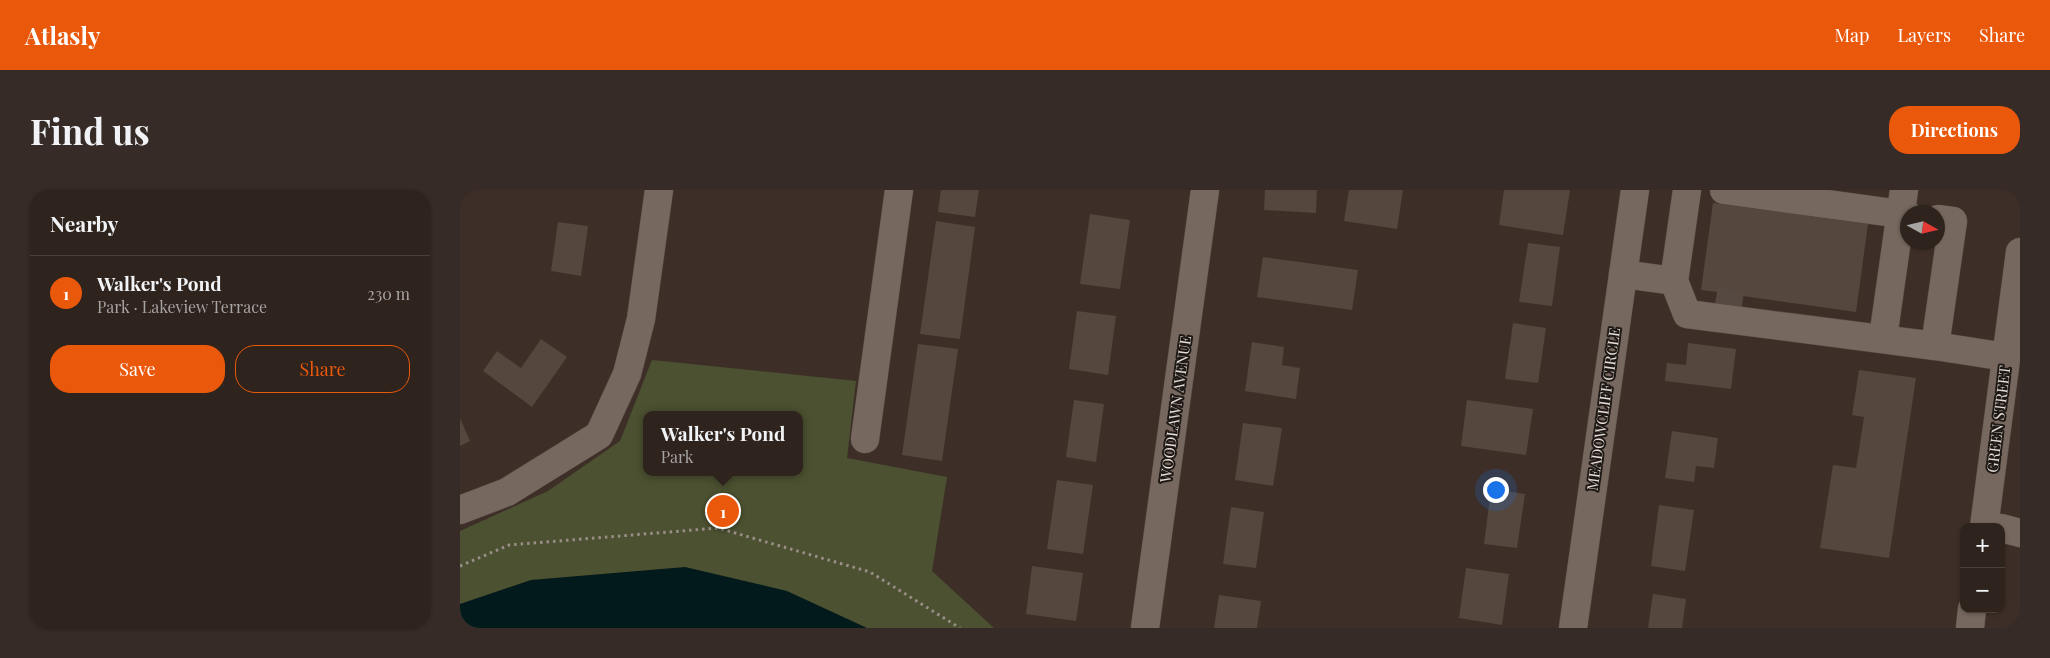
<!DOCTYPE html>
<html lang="en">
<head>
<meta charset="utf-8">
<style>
	:root { --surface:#2e231d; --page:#362b26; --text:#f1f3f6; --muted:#a7a4a4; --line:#49403b; --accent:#ea580c }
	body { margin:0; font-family:"Playfair Display",serif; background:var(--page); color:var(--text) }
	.controls { position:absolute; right:15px; bottom:15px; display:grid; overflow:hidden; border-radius:10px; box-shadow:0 1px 4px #0004 }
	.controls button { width:45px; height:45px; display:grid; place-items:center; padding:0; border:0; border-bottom:1px solid var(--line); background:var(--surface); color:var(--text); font:25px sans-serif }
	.compass { position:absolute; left:1440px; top:15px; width:45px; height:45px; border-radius:50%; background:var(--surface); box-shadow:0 1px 4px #0004; rotate:98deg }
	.you { position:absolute; left:1035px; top:299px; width:18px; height:18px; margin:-12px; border:4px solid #fff; border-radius:50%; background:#1a73e8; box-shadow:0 0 0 8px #1a73e833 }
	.badge { display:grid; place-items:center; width:32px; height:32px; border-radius:50%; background:var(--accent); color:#fff; font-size:16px; font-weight:700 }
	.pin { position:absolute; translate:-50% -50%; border:2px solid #fff; box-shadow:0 1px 5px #0006 }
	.popup { position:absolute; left:183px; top:221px; width:160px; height:65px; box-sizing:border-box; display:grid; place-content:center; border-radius:10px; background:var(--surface); filter:drop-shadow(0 1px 4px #0005); font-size:16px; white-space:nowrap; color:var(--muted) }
	.popup b { font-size:19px; color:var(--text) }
	.popup::after { content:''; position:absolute; left:50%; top:100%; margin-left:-10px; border:10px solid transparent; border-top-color:var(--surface) }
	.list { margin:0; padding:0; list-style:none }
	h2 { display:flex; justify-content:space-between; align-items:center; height:65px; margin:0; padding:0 20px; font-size:21px }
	h2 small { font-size:16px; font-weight:400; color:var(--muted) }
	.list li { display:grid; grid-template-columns:32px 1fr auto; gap:15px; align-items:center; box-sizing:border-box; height:75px; padding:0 20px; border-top:1px solid var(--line) }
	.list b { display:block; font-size:19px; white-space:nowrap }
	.list p { margin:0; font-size:16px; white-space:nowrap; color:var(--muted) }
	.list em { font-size:16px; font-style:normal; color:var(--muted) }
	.actions { display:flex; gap:10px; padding:15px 20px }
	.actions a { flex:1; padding:11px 0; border:1px solid var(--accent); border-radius:20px; text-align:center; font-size:18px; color:var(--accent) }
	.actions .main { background:var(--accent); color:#fff }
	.map { position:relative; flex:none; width:1560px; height:438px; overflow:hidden; border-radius:20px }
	header { display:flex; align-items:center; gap:30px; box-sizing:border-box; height:70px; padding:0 25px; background:var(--accent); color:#fff }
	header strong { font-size:24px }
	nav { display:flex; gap:28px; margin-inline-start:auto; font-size:18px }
	.intro { display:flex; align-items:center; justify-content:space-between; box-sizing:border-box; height:120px; padding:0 30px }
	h1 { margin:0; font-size:35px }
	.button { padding:12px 22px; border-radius:20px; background:var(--accent); color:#fff; font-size:18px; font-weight:700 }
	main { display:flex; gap:30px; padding:0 30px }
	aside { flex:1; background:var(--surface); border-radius:20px; box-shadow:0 1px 4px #0004 }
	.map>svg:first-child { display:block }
	.green { fill:#4c5131; fill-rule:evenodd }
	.water { fill:#031a1c }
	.building { fill:#55463e }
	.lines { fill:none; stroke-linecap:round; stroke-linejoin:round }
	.minor-tunnel { stroke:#564942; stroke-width:28; stroke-dasharray:28 14; stroke-linecap:butt }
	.minor-casing { stroke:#5a4e48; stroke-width:29 }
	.path { stroke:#9a8e88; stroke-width:3; stroke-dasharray:2.5 4; stroke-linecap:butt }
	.minor { stroke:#77685f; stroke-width:28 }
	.labels { text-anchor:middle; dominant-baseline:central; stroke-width:4; stroke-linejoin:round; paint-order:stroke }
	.street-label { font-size:15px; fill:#e6ddd8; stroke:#1f1915 }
</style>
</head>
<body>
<header>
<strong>Atlasly</strong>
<nav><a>Map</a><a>Layers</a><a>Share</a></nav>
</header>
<div class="intro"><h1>Find us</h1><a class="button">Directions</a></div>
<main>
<aside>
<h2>Nearby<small></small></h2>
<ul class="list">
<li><span class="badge">1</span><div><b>Walker's Pond</b><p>Park · Lakeview Terrace</p></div><em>230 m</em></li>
</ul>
<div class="actions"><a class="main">Save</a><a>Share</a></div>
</aside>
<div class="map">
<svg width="1560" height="438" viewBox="0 0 1560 438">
	<rect width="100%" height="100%" fill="#3d2f27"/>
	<path class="green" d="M192,170l204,21 -9,77 100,19 -15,94 62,57h-534v-97l88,-40 72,-50zM187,225h152v57h-152z"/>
	<polygon class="water" points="225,377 327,401 407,438 0,438 0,414 71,390"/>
	<g class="building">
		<polygon points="481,0 519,0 515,27 478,22"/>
		<polygon points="805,0 857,0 856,23 804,20"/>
		<polygon points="889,0 943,0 937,39 884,31"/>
		<polygon points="1044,0 1110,0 1103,45 1039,35"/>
		<polygon points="1253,13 1408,34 1396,122 1283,106 1281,124 1254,120 1257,102 1241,100"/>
		<polygon points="630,24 670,30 660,99 620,94"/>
		<polygon points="476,31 515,37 500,149 460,144"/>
		<polygon points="98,32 128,36 121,86 91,81"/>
		<polygon points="1068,53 1100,57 1092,116 1059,112"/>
		<polygon points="803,67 898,80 892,120 797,107"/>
		<polygon points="617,121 656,126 648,185 609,179"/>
		<polygon points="1053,133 1086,138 1078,193 1045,189"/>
		<polygon points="81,149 107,167 72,217 23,181 37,161 61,178"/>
		<polygon points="792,152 824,157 822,175 840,178 836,209 785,201"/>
		<polygon points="1228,153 1276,159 1271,199 1205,191 1207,173 1226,175"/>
		<polygon points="458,154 498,159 482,271 442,265"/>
		<polygon points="1399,180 1456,188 1429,368 1360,358 1373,275 1396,278 1404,227 1392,225"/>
		<polygon points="614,210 644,214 636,272 606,267"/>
		<polygon points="1007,210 1073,219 1066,265 1001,256"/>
		<polygon points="0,228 10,251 0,256"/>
		<polygon points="783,233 822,238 813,296 775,290"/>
		<polygon points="1212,241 1258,248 1254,278 1236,276 1234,292 1205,288"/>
		<polygon points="597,290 633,295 623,364 587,359"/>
		<polygon points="1031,299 1065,304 1057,358 1024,354"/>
		<polygon points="1199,315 1234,320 1225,381 1191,376"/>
		<polygon points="771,317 804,322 796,378 763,374"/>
		<polygon points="572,376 623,383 616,431 566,424"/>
		<polygon points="1006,378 1049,384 1042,435 999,428"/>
		<polygon points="1193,404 1226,409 1222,438 1188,438"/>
		<polygon points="759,405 801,411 797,438 754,438"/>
	</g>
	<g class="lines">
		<polyline class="minor-tunnel" points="1256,111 1282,115"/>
		<g class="minor-casing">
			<g id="minor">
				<polyline points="1264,0 1448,25"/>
				<polyline points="1478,29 1493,31 1475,156 1546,167"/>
				<polyline points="1163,84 1214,91 1227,0"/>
				<polyline points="1214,91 1227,124 1475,156"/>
				<polyline points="1423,148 1444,0"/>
				<polyline points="405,249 439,0"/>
				<polyline points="0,320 47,302 139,245 167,184 181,129 199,0"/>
				<polyline points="1524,337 1560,62"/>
				<polyline points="1541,338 1560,343"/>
				<polyline points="685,438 745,0"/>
				<polyline points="1113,438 1175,0"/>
				<polyline points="1510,438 1512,419"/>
			</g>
		</g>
		<polyline class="path" points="0,376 49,355 258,338 410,382 500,438"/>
		<use href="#minor" class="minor"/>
	</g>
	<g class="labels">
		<g class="street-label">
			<text transform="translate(715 219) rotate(-82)">WOODLAWN AVENUE</text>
			<text transform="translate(1143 219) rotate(-82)">MEADOWCLIFF CIRCLE</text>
			<text transform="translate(1538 229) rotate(-83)">GREEN STREET</text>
		</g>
	</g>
</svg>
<div class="controls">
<button>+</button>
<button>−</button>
</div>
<svg class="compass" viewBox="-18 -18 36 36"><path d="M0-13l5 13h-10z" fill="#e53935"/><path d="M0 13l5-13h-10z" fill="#a7a4a4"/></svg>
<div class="you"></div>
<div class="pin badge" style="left:263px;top:321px">1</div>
<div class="popup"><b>Walker's Pond</b>Park</div>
</div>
</main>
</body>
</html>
